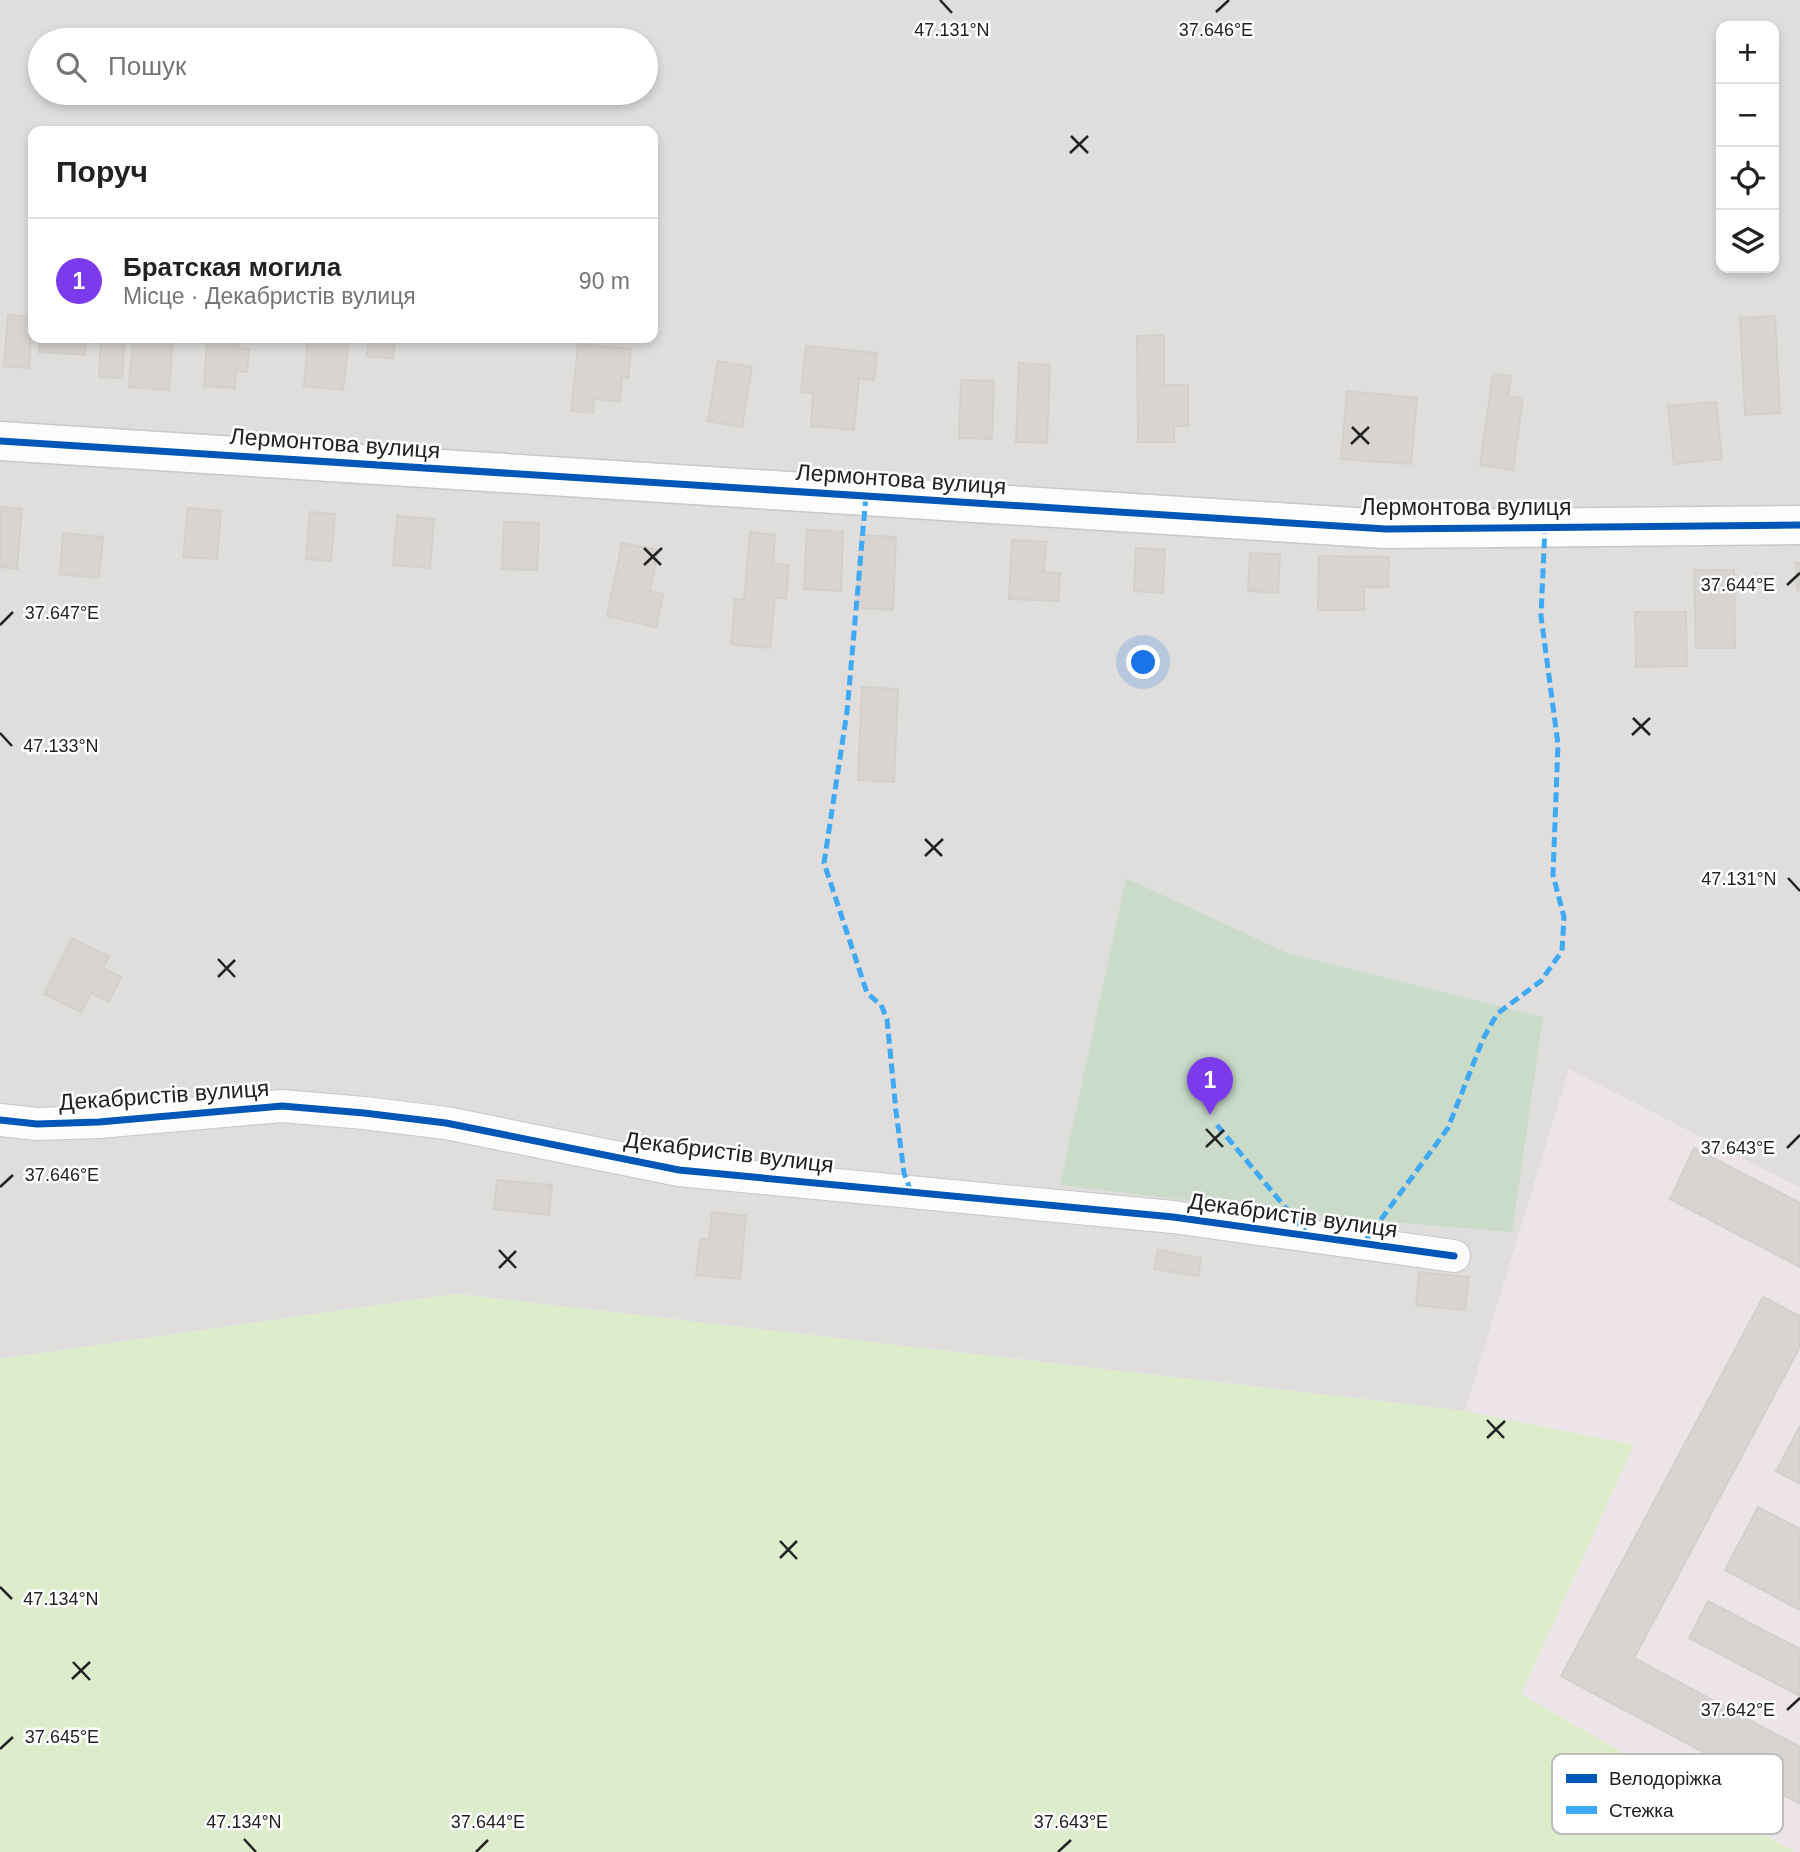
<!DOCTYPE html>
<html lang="uk">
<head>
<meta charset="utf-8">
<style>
	:root { --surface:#fff; --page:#f6f6f6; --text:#222; --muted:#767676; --line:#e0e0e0; --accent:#7c3aed }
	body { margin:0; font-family:Arial,sans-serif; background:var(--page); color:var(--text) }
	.controls { position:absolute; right:21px; top:21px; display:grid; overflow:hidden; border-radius:14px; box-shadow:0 4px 10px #0003 }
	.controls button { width:63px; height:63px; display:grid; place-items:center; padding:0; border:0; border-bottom:2px solid var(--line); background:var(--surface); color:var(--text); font:35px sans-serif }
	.you { position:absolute; left:1144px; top:663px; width:24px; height:24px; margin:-18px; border:5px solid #fff; border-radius:50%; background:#1a73e8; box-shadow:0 0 0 10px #1a73e833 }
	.badge { display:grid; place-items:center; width:46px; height:46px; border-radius:50%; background:var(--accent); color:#fff; font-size:23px; font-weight:700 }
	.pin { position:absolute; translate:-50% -58px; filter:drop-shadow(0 2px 4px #0008) }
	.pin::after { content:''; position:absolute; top:37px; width:24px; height:21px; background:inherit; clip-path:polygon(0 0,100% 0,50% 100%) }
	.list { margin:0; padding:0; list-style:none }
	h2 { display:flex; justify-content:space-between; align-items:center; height:91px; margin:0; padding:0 28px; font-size:30px }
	h2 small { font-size:23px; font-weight:400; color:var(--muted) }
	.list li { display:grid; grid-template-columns:46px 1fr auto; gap:21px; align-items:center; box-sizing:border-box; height:126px; padding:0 28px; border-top:2px solid var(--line) }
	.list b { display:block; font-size:26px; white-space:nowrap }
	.list p { margin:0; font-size:23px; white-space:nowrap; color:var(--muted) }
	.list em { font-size:23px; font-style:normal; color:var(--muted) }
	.icon { flex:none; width:38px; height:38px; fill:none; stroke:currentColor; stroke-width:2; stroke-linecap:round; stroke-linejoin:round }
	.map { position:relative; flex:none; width:1800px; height:1852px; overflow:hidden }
	.search { position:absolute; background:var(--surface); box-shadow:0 4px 10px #0003; left:28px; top:28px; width:630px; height:77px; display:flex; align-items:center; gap:18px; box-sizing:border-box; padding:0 24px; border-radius:38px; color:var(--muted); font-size:26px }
	.panel { position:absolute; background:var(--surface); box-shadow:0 4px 10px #0003; left:28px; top:126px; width:630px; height:217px; border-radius:14px }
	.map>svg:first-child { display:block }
	.residential { fill:#dfdedc; fill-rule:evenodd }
	.industrial { fill:#ede4e9 }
	.grass { fill:#ddeccb }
	.cemetery { fill:#cadbca }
	.building { fill:#d7d4d2; stroke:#d3d0cc; stroke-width:2 }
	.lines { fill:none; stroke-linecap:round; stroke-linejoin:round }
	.minor-casing { stroke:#c9c8c7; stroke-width:34 }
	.tertiary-casing { stroke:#c9c8c7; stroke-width:41 }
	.minor { stroke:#fdfcfc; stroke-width:32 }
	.tertiary { stroke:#fdfcfc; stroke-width:38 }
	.quiet { stroke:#3fa9f5; stroke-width:5; stroke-dasharray:10 5; stroke-linecap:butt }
	.cycleway-casing { stroke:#fff; stroke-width:11 }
	.cycleway { stroke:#0057b8; stroke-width:7 }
	.ticks { fill:none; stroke:#222; stroke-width:2.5 }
	.labels { text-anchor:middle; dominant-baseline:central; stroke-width:5; stroke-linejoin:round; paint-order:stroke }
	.street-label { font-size:23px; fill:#222; stroke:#fff }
	.key { fill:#fff; stroke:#bdbdbd; stroke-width:2 }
	.key-label { font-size:19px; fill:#222 }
	.ticks-label { font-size:18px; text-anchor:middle; fill:#222; stroke:#fff; stroke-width:5; stroke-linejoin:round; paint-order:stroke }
</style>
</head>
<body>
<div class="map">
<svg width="1800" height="1852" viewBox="0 0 1800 1852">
	<rect width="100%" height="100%" fill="#f0eeeb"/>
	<path class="residential" d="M0,0h1800v1188l-231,-118 -104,341 -1009,-117 -456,65zM1721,26h53v242h-53zM40,40h606v53h-606zM33,131h620v207h-620z"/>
	<polygon class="industrial" points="1569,1069 1800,1188 1800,1852 1795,1852 1521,1694 1634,1445 1465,1411"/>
	<polygon class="grass" points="456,1294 1465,1411 1634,1445 1521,1694 1795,1852 0,1852 0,1359"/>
	<polygon class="cemetery" points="1126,878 1287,953 1543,1017 1512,1232 1319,1216 1060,1185"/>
	<g class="building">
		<polygon points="8,315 32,317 29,368 4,366"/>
		<polygon points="1775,316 1780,413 1745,415 1740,318"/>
		<polygon points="1164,335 1164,385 1188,385 1188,426 1174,426 1174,442 1138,442 1137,336"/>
		<polygon points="40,338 86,338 85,355 39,352"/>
		<polygon points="101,338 125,338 122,378 99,377"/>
		<polygon points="133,338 173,338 169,390 129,387"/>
		<polygon points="207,338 239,338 239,348 249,349 247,372 236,371 235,388 204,386"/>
		<polygon points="308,338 349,338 343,390 304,386"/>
		<polygon points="369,338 395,338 393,359 367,356"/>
		<polygon points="578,344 631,349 628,378 622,377 620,402 594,399 593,413 571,411"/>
		<polygon points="806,346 877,353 874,380 859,378 854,430 811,426 813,393 801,392"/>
		<polygon points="718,361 752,367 742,427 708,421"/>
		<polygon points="1019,363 1050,365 1047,443 1016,442"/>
		<polygon points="1493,374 1511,376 1508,396 1523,398 1513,470 1480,465"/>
		<polygon points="961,380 994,381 992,439 959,438"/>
		<polygon points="1347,391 1417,398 1411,464 1341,459"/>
		<polygon points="1716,402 1722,459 1674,464 1668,406"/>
		<polygon points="0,507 22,509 17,569 0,567"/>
		<polygon points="188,508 221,511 217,559 183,557"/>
		<polygon points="310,512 335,514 331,561 306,559"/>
		<polygon points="397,516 434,519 430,568 393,565"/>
		<polygon points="504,522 539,523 537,570 502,569"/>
		<polygon points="807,530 843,532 841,591 804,589"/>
		<polygon points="750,532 775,535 773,563 789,565 786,599 775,597 770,648 731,644 735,599 744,600"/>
		<polygon points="63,533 103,537 99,578 60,574"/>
		<polygon points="860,535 896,537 893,610 857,608"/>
		<polygon points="1012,540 1046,542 1044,572 1060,573 1058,601 1009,599"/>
		<polygon points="622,543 658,550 650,591 663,594 656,627 607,616"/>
		<polygon points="1136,548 1165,550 1163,593 1134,591"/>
		<polygon points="1250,553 1280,554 1278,593 1248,591"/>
		<polygon points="1319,556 1389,557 1388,587 1364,587 1364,610 1318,610"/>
		<polygon points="1796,563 1800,563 1800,590 1797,590"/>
		<polygon points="1694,570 1734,570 1735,648 1696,648"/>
		<polygon points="1635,612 1686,612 1687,666 1636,667"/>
		<polygon points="862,687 898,689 894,782 858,780"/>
		<polygon points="72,938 109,957 103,968 121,977 109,1002 91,993 81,1012 44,994"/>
		<polygon points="1694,1148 1800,1203 1800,1267 1670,1199"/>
		<polygon points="497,1180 552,1185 549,1215 494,1209"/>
		<polygon points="712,1212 746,1216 740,1279 696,1275 700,1239 709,1240"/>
		<polygon points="1158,1250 1201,1258 1198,1276 1154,1269"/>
		<polygon points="1419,1272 1469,1277 1465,1310 1416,1305"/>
		<polygon points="1763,1297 1800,1316 1800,1347 1634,1658 1800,1747 1800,1804 1561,1676"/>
		<polygon points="1800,1426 1800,1484 1776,1471"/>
		<polygon points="1758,1507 1800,1529 1800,1610 1725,1570"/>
		<polygon points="1708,1601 1800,1649 1800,1696 1689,1638"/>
	</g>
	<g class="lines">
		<g class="minor-casing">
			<polyline id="minor" points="0,1120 37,1124 99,1122 282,1106 364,1113 446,1123 679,1170 1173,1217 1454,1256"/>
		</g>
		<g class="tertiary-casing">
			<polyline id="tertiary" points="0,441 1386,529 1800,525"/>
		</g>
		<use href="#minor" class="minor"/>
		<use href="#tertiary" class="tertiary"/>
		<g class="quiet">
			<polyline points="866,496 847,712 824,863 867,993 881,1005 887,1019 896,1111 904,1173 911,1192"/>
			<polyline points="1217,1125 1309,1236"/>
			<polyline points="1363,1244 1448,1128 1483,1039 1497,1014 1541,981 1562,951 1564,917 1553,875 1558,744 1541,616 1545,527"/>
		</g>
		<g class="cycleway-casing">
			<g id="cycleway">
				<polyline points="0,441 1386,529 1800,525"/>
				<polyline points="0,1120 37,1124 99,1122 282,1106 364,1113 446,1123 679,1170 1173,1217 1454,1256"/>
			</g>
		</g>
		<use href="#cycleway" class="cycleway"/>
	</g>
	<path class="ticks" d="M940,0l12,13M1216,12l13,-12M1071,136l17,17M1070,153l18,-17M1352,427l17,17M1351,444l18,-17M644,548l17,17M644,565l18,-17M1787,585l13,-12M0,625l13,-13M1633,718l17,17M0,733l12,13M1632,735l18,-17M925,839l17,17M925,856l18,-17M1788,878l12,13M218,959l17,18M218,977l17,-17M1206,1129l17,18M1206,1147l18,-17M1787,1148l13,-13M0,1187l13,-12M499,1250l17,18M499,1268l17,-17M1487,1420l17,18M1487,1438l18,-17M780,1541l17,18M780,1558l17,-17M0,1587l12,12M73,1662l17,18M72,1679l18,-17M1787,1710l13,-12M0,1749l13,-12M244,1839l12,13M476,1852l12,-12M1058,1852l13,-12"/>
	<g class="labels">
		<g class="street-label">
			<text transform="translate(335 443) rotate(4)">Лермонтова вулиця</text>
			<text transform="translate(901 479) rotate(4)">Лермонтова вулиця</text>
			<text x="1466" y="507">Лермонтова вулиця</text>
			<text transform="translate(164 1095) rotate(-4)">Декабристів вулиця</text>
			<text transform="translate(729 1152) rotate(7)">Декабристів вулиця</text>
			<text transform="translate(1293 1215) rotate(8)">Декабристів вулиця</text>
		</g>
	</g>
	<rect x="1552" y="1754" width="231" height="80" rx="10" class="key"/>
	<rect x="1566" y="1774" width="31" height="9" fill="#0057b8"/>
	<rect x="1566" y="1806" width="31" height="8" fill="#3fa9f5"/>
	<g class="key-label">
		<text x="1609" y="1785">Велодоріжка</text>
		<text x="1609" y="1817">Стежка</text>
	</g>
	<g class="ticks-label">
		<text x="1216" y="36">37.646°E</text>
		<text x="952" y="36">47.131°N</text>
		<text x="1738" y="591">37.644°E</text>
		<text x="62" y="619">37.647°E</text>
		<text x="61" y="752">47.133°N</text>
		<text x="1739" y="885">47.131°N</text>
		<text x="1738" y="1154">37.643°E</text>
		<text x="62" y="1181">37.646°E</text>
		<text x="61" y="1605">47.134°N</text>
		<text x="1738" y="1716">37.642°E</text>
		<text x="62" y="1743">37.645°E</text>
		<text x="244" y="1828">47.134°N</text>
		<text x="488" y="1828">37.644°E</text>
		<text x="1071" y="1828">37.643°E</text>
	</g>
</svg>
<div class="controls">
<button>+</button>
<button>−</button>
<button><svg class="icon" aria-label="locate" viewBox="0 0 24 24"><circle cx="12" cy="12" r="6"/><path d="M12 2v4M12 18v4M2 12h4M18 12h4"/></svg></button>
<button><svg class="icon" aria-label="layers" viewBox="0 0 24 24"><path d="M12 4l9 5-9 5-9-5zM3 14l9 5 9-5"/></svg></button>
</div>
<div class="you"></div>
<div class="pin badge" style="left:1210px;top:1115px">1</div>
<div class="search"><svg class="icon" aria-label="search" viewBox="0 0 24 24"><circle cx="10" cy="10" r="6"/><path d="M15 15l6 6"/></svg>Пошук</div>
<section class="panel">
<h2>Поруч<small></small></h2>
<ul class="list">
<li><span class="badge">1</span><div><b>Братская могила</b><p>Місце · Декабристів вулиця</p></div><em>90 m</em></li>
</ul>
</section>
</div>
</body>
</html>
